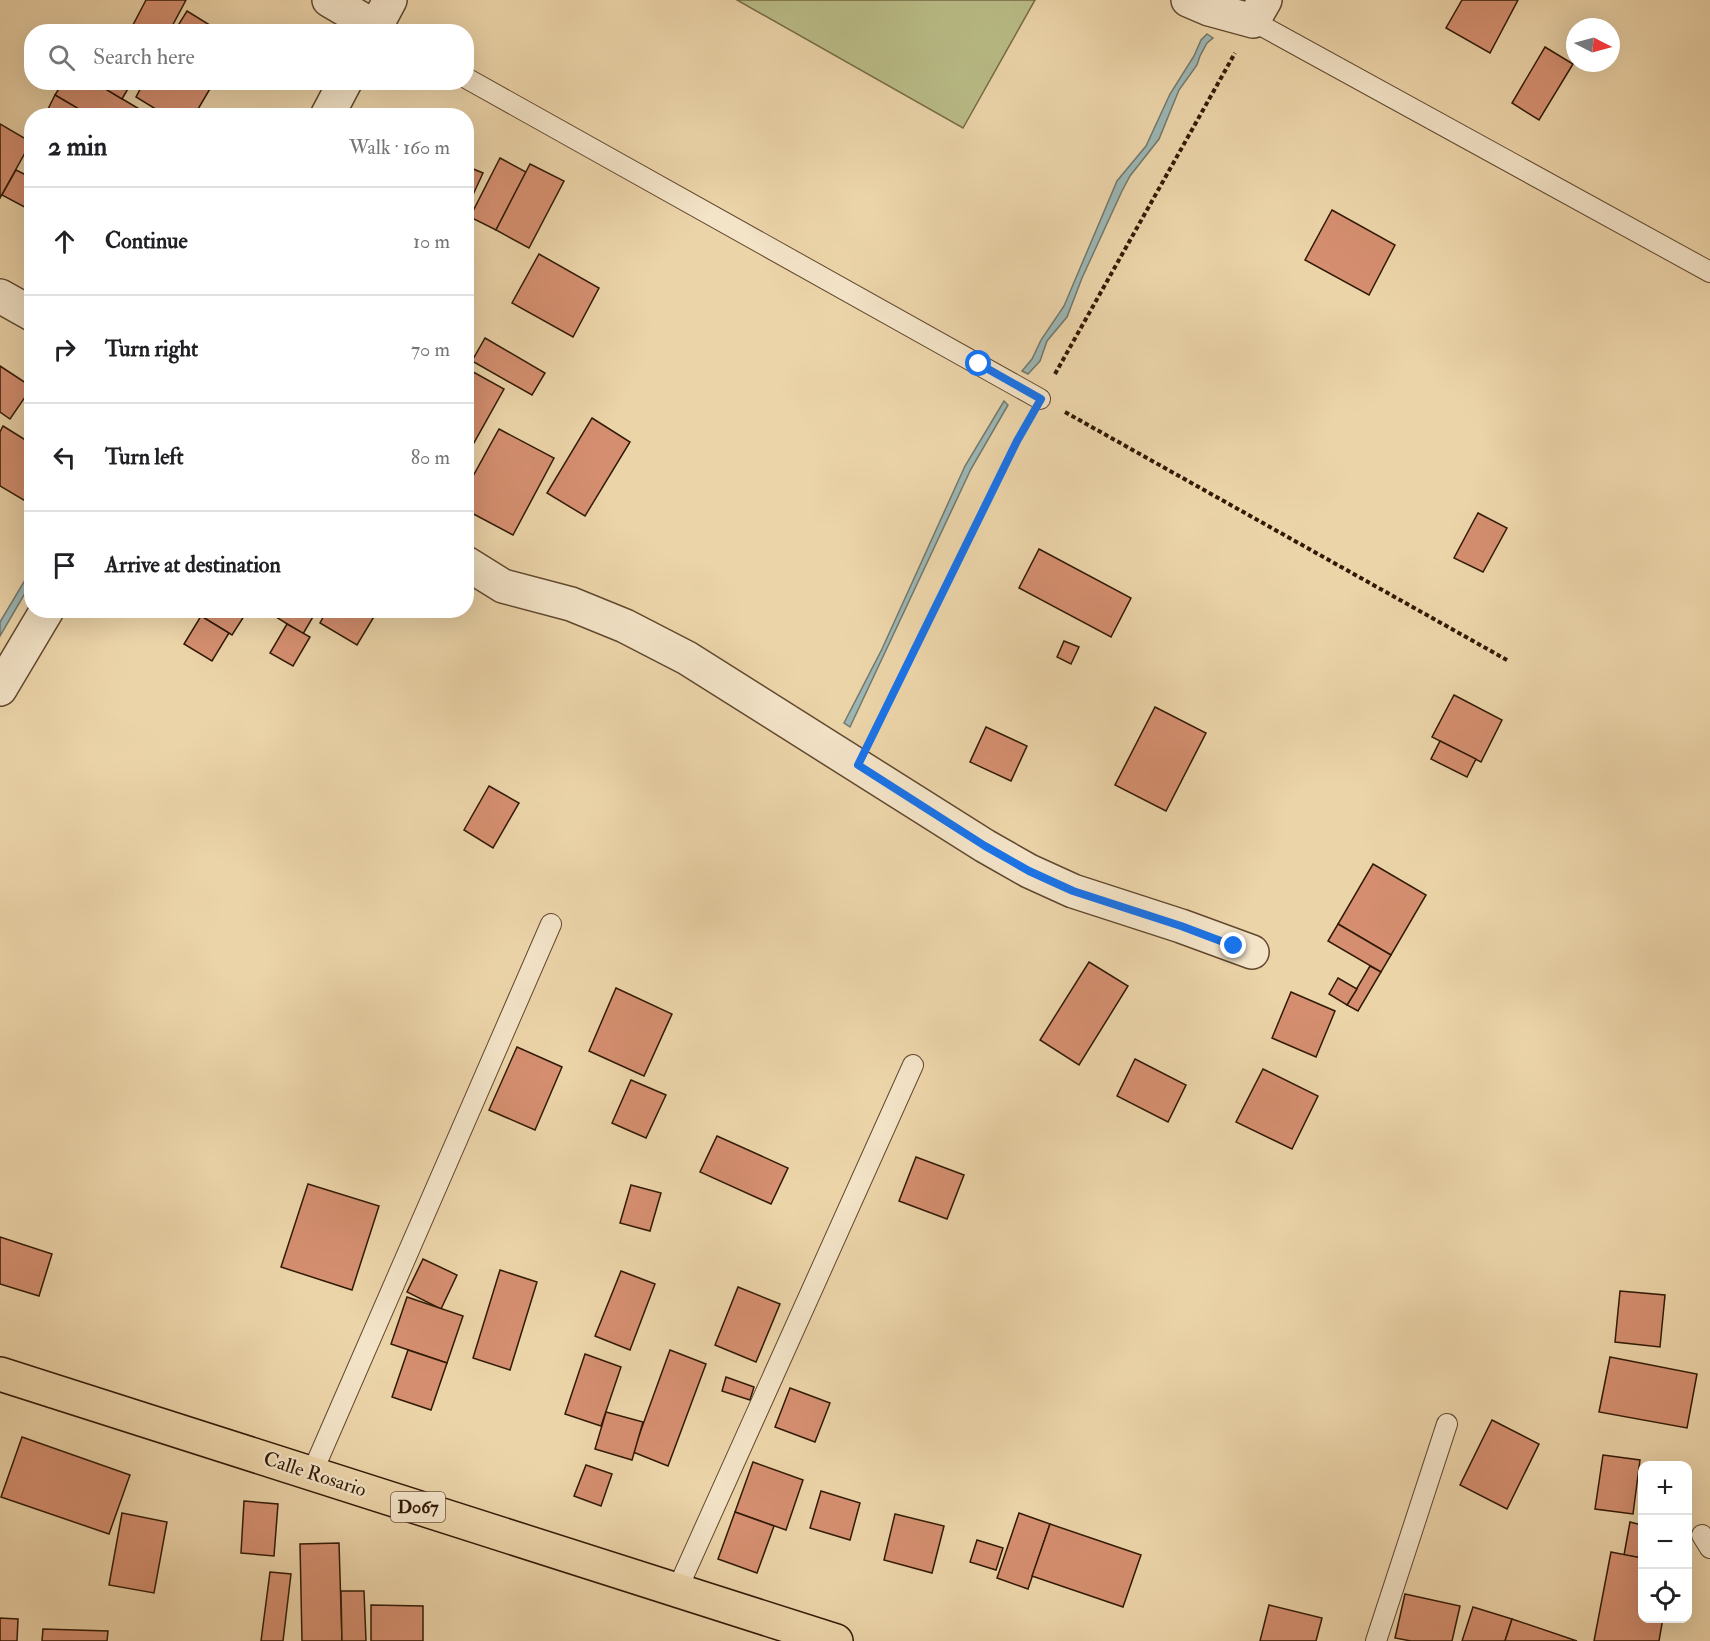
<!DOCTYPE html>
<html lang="en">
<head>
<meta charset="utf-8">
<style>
	:root { --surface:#fff; --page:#f6f6f6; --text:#202124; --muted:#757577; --line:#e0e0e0 }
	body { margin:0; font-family:"IM FELL Double Pica",serif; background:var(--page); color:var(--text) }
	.controls { position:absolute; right:18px; bottom:18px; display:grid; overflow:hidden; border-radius:12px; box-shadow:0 6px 24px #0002 }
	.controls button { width:54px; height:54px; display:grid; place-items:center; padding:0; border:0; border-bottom:2px solid var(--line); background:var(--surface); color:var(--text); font:30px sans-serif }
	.compass { position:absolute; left:1566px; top:18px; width:54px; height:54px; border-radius:50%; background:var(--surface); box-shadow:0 6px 24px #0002; rotate:96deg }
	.stop { position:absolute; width:18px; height:18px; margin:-14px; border:4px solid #1a73e8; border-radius:50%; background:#fff }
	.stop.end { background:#1a73e8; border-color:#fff; box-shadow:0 2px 6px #0008 }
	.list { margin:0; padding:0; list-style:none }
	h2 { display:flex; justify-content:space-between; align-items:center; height:78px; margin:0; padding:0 24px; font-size:26px }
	h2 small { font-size:20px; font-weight:400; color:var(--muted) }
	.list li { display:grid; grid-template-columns:39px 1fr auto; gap:18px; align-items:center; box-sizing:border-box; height:108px; padding:0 24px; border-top:2px solid var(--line) }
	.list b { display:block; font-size:22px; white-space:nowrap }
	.list em { font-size:20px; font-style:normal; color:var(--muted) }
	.icon { flex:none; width:33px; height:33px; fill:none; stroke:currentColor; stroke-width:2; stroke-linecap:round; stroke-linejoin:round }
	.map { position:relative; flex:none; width:1710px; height:1641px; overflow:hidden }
	.search { position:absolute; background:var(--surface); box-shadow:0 6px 24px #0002; left:24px; top:24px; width:450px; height:66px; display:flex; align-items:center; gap:15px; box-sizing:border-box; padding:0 21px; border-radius:24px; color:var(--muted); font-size:22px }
	.panel { position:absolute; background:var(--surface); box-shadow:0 6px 24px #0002; left:24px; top:108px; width:450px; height:510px; border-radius:24px }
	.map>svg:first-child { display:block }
	.green { fill:#b9bc87; stroke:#756b46; stroke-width:1.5 }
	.water { fill:#9cb6b3; stroke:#71786d; stroke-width:1.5 }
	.building { fill:#d58f70; stroke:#311a05; stroke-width:1.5 }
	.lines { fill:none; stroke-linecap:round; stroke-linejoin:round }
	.lane-casing { stroke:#60482e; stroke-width:22 }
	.street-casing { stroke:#60482e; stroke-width:36 }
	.primary-casing { stroke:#311a05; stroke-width:36 }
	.path { stroke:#311a05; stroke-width:4; stroke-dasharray:4.5 3; stroke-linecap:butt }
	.lane { stroke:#f3e3c7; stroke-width:20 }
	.street { stroke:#f3e3c7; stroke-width:33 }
	.primary { stroke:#ecd4a9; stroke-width:33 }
	.route { stroke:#1a73e8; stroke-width:8 }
	.labels { text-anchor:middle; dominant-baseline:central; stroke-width:4.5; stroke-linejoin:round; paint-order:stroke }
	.shield { fill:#f3e3c7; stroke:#6b563f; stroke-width:1.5 }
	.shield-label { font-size:18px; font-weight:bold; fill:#311a05 }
	.street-label { font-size:20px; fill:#311a05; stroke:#f3e3c7 }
</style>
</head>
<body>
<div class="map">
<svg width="1710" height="1641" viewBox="0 0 1710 1641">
	<rect width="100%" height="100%" fill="#ecd4a9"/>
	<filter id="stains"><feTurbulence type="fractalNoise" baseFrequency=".00333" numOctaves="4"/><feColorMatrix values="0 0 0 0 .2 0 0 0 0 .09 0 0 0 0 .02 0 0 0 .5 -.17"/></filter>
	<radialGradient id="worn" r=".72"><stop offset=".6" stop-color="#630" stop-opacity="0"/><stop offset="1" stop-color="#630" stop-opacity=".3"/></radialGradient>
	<polygon class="green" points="737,0 1035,0 963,128"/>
	<g class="water">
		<polygon points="1207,34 1213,38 1207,43 1200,56 1197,65 1179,90 1159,139 1130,176 1122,191 1082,278 1067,317 1047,341 1040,361 1028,374 1022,371 1032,359 1041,340 1064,306 1117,181 1146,146 1170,94 1194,56 1201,40"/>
		<polygon points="1004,401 1008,405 971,469 850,727 844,723 882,649 965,466"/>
		<polygon points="31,570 31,583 0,636 0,622"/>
	</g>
	<g class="building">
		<polygon points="146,0 186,0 169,32 146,32 133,25"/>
		<polygon points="1462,0 1518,0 1490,53 1446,28"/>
		<polygon points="187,11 221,32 174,32"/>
		<polygon points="1545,47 1573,64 1539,120 1512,103"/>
		<polygon points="63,82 94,82 151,116 90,116 55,95"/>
		<polygon points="94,82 132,82 122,99"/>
		<polygon points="144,82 214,82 194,116 167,116 136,97"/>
		<polygon points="55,95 79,109 75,116 45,115"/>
		<polygon points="0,124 31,142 0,198"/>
		<polygon points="500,158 526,172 496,230 470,217"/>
		<polygon points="530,164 564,181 529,248 496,230"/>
		<polygon points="466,166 483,173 466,210"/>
		<polygon points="16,170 32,178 32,211 2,195"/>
		<polygon points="1332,210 1395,245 1369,295 1305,260"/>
		<polygon points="539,254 599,288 573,337 512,303"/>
		<polygon points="485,338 545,373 532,395 472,361"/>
		<polygon points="0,366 32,387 10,419 0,412"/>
		<polygon points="466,368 504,389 466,457"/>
		<polygon points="592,418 630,442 585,516 547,493"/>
		<polygon points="3,426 32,444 32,505 0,486 0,432"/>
		<polygon points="499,429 554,458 513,535 466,510 466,489"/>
		<polygon points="1478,513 1507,528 1483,572 1454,558"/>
		<polygon points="1039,549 1131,598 1111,637 1019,588"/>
		<polygon points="204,610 248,610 232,635 201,616"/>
		<polygon points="265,610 317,610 303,634"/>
		<polygon points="327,610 378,610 357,645 320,623"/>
		<polygon points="201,616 229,633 212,661 184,644"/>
		<polygon points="287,624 310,637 293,666 270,653"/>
		<polygon points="1064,641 1079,647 1071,664 1057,657"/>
		<polygon points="1454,695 1502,720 1481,762 1432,737"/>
		<polygon points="1155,707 1206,733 1166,811 1115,785"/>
		<polygon points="986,727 1027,746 1011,781 970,762"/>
		<polygon points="1440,741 1476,759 1467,777 1431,759"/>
		<polygon points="489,786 519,803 493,848 464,830"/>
		<polygon points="1373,864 1426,895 1391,955 1338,924"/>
		<polygon points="1338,924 1391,955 1381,972 1328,941"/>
		<polygon points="1089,962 1128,986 1079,1065 1040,1040"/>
		<polygon points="1370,966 1381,972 1358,1011 1347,1005"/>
		<polygon points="1338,978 1357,989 1347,1005 1329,994"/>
		<polygon points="616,988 672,1014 644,1076 589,1051"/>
		<polygon points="1291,992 1335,1011 1316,1057 1272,1038"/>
		<polygon points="517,1047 562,1067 535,1130 489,1110"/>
		<polygon points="1135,1059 1186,1085 1168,1122 1117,1096"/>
		<polygon points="1263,1069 1318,1096 1292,1149 1236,1122"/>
		<polygon points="631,1080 666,1095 646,1138 612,1123"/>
		<polygon points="717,1136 788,1168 771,1204 700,1172"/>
		<polygon points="916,1157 964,1175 947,1219 899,1201"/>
		<polygon points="308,1184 379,1206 352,1290 281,1267"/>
		<polygon points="631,1185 661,1193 650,1231 620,1223"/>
		<polygon points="0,1237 52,1254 39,1296 0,1284"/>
		<polygon points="423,1259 457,1275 441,1309 407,1292"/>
		<polygon points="500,1270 537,1282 510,1370 473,1358"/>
		<polygon points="621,1271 655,1284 630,1350 595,1336"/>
		<polygon points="738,1287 780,1304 756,1362 715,1345"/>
		<polygon points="1620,1291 1665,1295 1660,1347 1615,1342"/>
		<polygon points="407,1297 463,1316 447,1363 391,1344"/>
		<polygon points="408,1350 447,1363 431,1410 392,1397"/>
		<polygon points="670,1350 706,1364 668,1466 633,1452"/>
		<polygon points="585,1354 621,1367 601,1426 565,1414"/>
		<polygon points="1610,1357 1697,1374 1687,1428 1599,1412"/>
		<polygon points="726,1377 754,1387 750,1400 722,1391"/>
		<polygon points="790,1388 830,1403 815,1442 775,1427"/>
		<polygon points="606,1412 643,1422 632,1460 595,1449"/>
		<polygon points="1492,1420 1539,1444 1507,1509 1460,1485"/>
		<polygon points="22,1437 130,1475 109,1534 1,1497"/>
		<polygon points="1603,1455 1640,1460 1633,1514 1595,1509"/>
		<polygon points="753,1462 803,1480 786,1530 735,1512"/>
		<polygon points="586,1465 612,1474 601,1506 574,1496"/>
		<polygon points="821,1491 860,1503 850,1540 810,1528"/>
		<polygon points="244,1501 278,1504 274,1556 241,1553"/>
		<polygon points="735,1512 774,1526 757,1573 718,1559"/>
		<polygon points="122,1513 167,1522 154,1593 109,1585"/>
		<polygon points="1019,1513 1050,1524 1028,1589 997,1578"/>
		<polygon points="895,1514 944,1526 932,1573 884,1560"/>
		<polygon points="1630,1522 1642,1525 1642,1558 1624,1555"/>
		<polygon points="1050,1524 1141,1555 1123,1607 1032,1576"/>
		<polygon points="977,1540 1003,1548 996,1570 970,1562"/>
		<polygon points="339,1543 342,1641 302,1641 300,1544"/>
		<polygon points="1611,1552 1642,1558 1642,1618 1663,1618 1659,1641 1594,1641"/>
		<polygon points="270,1572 291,1574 283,1641 261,1641"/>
		<polygon points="341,1591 364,1591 366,1641 342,1641"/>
		<polygon points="1405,1594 1460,1606 1452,1641 1411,1641 1395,1638"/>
		<polygon points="371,1605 423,1606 423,1641 371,1641"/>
		<polygon points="1269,1605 1322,1618 1316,1641 1260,1641"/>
		<polygon points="1473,1607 1512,1619 1505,1641 1462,1641"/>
		<polygon points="0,1618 18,1619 17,1641 0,1641"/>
		<polygon points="1512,1619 1577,1641 1505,1641"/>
		<polygon points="43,1629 108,1631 107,1641 42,1641"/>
	</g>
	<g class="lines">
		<g class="lane-casing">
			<g id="lane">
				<polyline points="1253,21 1710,272"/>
				<polyline points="466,78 1040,399"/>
				<polyline points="312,1473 551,924"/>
				<polyline points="1702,1535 1710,1548"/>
				<polyline points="677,1590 913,1065"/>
				<polyline points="1376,1641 1447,1424"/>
			</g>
		</g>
		<g class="street-casing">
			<g id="street">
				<polyline points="329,0 375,27"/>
				<polyline points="1188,0 1209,9 1253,21 1265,0"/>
				<polyline points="373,32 390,0"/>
				<polyline points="327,116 345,82"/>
				<polyline points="0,296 32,314"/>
				<polyline points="466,563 503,586 571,604 625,626 687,658 985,846 1029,871 1073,891 1181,926 1252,952"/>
				<polyline points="0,689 47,610"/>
			</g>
		</g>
		<g class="primary-casing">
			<polyline id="primary" points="0,1374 836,1641"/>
		</g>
		<g class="path">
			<polyline points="1055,374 1235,53"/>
			<polyline points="1065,412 1507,660"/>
			<polyline points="874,733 1026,425"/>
		</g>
		<use href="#lane" class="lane"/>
		<use href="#street" class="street"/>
		<use href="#primary" class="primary"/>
	</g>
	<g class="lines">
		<polyline class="route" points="979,364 1041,399 1017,441 858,765 985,846 1029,871 1073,891 1181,926 1234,946"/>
	</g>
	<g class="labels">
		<rect class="shield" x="391" y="1492" width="54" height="30" rx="4.5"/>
		<g class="shield-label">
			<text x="418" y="1507">D067</text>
		</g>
		<g class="street-label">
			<text transform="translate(315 1474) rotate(18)">Calle Rosario</text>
		</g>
	</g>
	<rect width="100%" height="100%" filter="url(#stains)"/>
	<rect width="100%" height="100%" fill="url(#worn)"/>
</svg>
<div class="controls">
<button>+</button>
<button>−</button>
<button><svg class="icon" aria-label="locate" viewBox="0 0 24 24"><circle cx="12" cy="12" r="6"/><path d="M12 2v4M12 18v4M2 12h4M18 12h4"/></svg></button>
</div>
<svg class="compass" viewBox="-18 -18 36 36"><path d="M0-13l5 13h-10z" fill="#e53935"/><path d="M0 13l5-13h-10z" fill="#757577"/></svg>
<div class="stop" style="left:979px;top:364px"></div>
<div class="stop end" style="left:1234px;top:946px"></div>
<div class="search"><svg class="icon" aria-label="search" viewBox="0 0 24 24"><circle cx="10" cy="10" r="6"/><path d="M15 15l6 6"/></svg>Search here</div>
<section class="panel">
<h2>2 min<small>Walk · 160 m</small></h2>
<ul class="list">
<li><svg class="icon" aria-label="ahead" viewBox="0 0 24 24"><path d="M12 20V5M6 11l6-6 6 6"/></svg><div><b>Continue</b></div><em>10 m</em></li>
<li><svg class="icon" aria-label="right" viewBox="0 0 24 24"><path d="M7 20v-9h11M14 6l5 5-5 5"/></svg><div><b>Turn right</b></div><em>70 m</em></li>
<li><svg class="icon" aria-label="left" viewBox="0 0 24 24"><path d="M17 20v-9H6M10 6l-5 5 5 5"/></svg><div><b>Turn left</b></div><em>80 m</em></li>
<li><svg class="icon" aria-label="arrive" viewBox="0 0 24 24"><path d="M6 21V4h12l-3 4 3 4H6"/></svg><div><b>Arrive at destination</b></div></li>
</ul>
</section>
</div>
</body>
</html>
